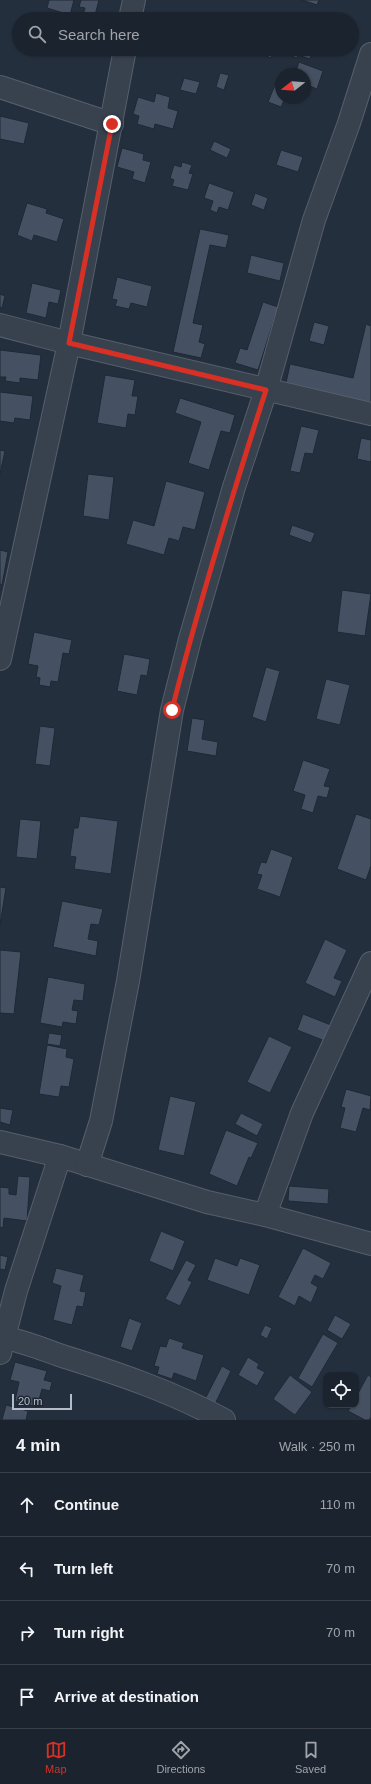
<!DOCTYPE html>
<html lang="en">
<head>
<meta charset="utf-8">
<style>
	:root { --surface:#1b232e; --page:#282f3a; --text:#f1f3f6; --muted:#a0a4aa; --line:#39404a; --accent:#d93025 }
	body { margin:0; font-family:Arial,sans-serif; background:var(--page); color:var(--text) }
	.controls { position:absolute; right:12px; bottom:12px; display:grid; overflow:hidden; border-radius:8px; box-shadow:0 1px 3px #0004 }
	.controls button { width:36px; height:36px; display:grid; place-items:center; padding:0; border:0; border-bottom:1px solid var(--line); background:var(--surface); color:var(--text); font:20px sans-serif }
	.compass { position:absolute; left:275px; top:68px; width:36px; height:36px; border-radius:50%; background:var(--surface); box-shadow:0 1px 3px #0004; rotate:253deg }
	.scale { position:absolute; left:12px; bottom:10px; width:60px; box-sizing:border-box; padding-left:4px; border:2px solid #b4bcc9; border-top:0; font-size:11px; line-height:14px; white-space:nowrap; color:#b4bcc9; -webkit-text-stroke:3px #1d2633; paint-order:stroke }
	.stop { position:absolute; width:12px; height:12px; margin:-9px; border:3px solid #d93025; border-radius:50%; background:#fff }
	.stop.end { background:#d93025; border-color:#fff; box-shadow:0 1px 4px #0008 }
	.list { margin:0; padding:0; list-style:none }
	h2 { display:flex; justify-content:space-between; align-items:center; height:52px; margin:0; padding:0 16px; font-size:17px }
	h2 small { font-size:13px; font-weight:400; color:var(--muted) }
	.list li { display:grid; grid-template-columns:26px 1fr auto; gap:12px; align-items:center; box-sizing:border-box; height:64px; padding:0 16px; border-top:1px solid var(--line) }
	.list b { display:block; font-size:15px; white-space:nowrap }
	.list em { font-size:13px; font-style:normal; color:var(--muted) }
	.icon { flex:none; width:22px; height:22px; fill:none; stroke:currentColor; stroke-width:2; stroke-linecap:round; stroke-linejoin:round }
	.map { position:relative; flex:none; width:371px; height:1420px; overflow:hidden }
	.search { position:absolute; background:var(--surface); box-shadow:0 1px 3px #0004; left:12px; right:12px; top:12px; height:44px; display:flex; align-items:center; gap:10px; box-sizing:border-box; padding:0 14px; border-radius:22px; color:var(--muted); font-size:15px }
	.sheet { height:308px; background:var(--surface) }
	nav { display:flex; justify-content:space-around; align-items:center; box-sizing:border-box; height:56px; border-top:1px solid var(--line); background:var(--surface); font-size:11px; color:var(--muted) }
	nav a { display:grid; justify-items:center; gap:2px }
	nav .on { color:var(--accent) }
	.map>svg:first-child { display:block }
	.building { fill:#455162; stroke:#1f2835 }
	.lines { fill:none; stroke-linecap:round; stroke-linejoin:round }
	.street-casing { stroke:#565f6c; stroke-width:24 }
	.street { stroke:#38414e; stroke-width:22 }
	.route { stroke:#d93025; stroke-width:5 }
</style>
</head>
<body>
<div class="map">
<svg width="371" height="1420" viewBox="0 0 371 1420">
	<rect width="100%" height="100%" fill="#242f3e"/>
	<g class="building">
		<polygon points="49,0 74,0 70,15 47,8"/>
		<polygon points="81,0 99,0 94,19 82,19 85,8 79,7"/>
		<polygon points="302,0 319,0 317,5"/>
		<polygon points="248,49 274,49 271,58"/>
		<polygon points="288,49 313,49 310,59 298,55 297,58 286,54"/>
		<polygon points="299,62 323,71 317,89 305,84 305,74 295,74"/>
		<polygon points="220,73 229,75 224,90 216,87"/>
		<polygon points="184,78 200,82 196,94 180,90"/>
		<polygon points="277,80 281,82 281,98 285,98 281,107 268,102"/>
		<polygon points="156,93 170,97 168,108 178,111 173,129 155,124 154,129 137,124 139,116 133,114 138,97 154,102"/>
		<polygon points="0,116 29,123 24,144 0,139"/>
		<polygon points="214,141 231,149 227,158 210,150"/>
		<polygon points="122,148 144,154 143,160 151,162 145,183 132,179 134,172 117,167"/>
		<polygon points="281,150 303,157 298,172 276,165"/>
		<polygon points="182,162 192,165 189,173 193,174 188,190 172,186 174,180 170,178 174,165 181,167"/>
		<polygon points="209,183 234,192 228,210 219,207 217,213 210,210 213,201 204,198"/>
		<polygon points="255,193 268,198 264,210 251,205"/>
		<polygon points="27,203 47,209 46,213 64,219 57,242 34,235 32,241 17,235"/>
		<polygon points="200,229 229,235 226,248 210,245 193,323 203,325 199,342 205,344 201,358 173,352"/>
		<polygon points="251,255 284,263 280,281 247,273"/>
		<polygon points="117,277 152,286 147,307 131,303 129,309 115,306 117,300 112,299"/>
		<polygon points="32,283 61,290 58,304 49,302 46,318 26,313"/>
		<polygon points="0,294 5,296 2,308 0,307"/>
		<polygon points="263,302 278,307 258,370 235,363 240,348 247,350"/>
		<polygon points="314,322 329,326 324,345 309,341"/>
		<polygon points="366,324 371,326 371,403 286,383 290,364 353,378"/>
		<polygon points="0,350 41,355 38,380 20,378 20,383 5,381 6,377 0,377"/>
		<polygon points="105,375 135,380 132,396 138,396 135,415 128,414 126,428 97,423"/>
		<polygon points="0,392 33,396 30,420 15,418 14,423 0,421"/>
		<polygon points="180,398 235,415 230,433 221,431 209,470 188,463 201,422 175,413"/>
		<polygon points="301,426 319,430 313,454 305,453 300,473 290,471"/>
		<polygon points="361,438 371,440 371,462 357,459"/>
		<polygon points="0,450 5,451 0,474"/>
		<polygon points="88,474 114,477 109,520 83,516"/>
		<polygon points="166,481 205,492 195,530 183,527 179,541 169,538 164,555 126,544 133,520 154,526"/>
		<polygon points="292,525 315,533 311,543 289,535"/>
		<polygon points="0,550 8,552 2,585 0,584"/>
		<polygon points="342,590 371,594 365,636 337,632"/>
		<polygon points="34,632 72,640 69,654 63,653 58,682 51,681 50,687 39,685 40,678 36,677 38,666 28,664"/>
		<polygon points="124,654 150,659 147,676 141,675 137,695 117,691"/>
		<polygon points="266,667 280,671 266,722 252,717"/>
		<polygon points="326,679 350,685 340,725 316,719"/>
		<polygon points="192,718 205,720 202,739 218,742 216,756 187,751"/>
		<polygon points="40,726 55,728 50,766 35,764"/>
		<polygon points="303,760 330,769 324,786 330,787 327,798 318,796 313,813 301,809 305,795 293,791"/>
		<polygon points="356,814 371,819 371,866 366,880 337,869"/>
		<polygon points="80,816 118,821 111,874 74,869 76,857 70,856 74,828 78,828"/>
		<polygon points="20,819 41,821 37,859 16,857"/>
		<polygon points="271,849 293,857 280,897 257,889 262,875 257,874 261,862 266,863"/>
		<polygon points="0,887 6,888 0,925"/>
		<polygon points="62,901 103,909 99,925 91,924 88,939 98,941 96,956 53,947"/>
		<polygon points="325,939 347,950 334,978 342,981 335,997 305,983"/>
		<polygon points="0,950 21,952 14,1014 0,1013"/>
		<polygon points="48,977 85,984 83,1001 74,1000 72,1010 78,1011 76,1024 63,1022 62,1027 40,1023"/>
		<polygon points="303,1014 331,1025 325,1041 297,1030"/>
		<polygon points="49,1033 62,1035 60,1046 47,1044"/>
		<polygon points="269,1036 292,1047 270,1093 247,1082"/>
		<polygon points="47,1045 67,1049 66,1057 74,1059 69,1087 61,1086 59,1097 39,1094"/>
		<polygon points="346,1089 371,1096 370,1110 363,1108 356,1132 340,1128 345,1108 341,1107"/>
		<polygon points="170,1096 196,1102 184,1156 158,1150"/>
		<polygon points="0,1108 13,1110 10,1125 0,1122"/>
		<polygon points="241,1113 263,1124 257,1136 235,1124"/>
		<polygon points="226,1130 258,1143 251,1158 249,1157 237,1186 209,1174"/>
		<polygon points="18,1176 30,1177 27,1221 4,1218 3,1228 0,1227 0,1187 9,1188 9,1194 16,1195"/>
		<polygon points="289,1186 329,1189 328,1204 288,1201"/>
		<polygon points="161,1231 185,1241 173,1271 149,1261"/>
		<polygon points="303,1248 331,1263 323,1279 315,1275 311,1283 318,1287 311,1303 299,1296 295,1306 278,1297"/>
		<polygon points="0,1255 8,1257 5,1270 0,1269"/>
		<polygon points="215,1258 237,1266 240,1258 260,1265 249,1295 207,1280"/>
		<polygon points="186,1260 196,1265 188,1280 192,1282 180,1306 165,1299"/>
		<polygon points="56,1268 84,1275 80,1291 86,1292 83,1307 77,1306 72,1325 53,1320 61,1286 52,1283"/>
		<polygon points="335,1315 351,1324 342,1339 327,1330"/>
		<polygon points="129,1318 142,1323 132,1351 120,1347"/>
		<polygon points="265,1325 272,1328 267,1339 260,1335"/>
		<polygon points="323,1334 338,1343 312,1387 298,1378"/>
		<polygon points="169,1338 184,1343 182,1348 204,1355 196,1381 174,1373 172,1379 157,1374 159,1367 154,1366 160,1346 166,1347"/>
		<polygon points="248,1357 259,1364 257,1368 265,1372 257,1386 238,1375"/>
		<polygon points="15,1362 47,1371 44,1380 52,1382 50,1391 42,1389 37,1407 15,1401 19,1382 10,1380"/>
		<polygon points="222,1366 231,1371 214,1406 204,1401"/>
		<polygon points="290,1375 312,1392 295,1415 273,1399"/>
		<polygon points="368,1375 371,1377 371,1417 369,1420 365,1420 348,1411 352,1405 356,1405 356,1397"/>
		<polygon points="6,1405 28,1411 26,1420 2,1420"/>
	</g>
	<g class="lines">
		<g class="street-casing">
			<g id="street">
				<polyline points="130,19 134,0"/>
				<polyline points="0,87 112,124"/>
				<polyline points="0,325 69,343 371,414"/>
				<polyline points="0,659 69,343 125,49"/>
				<polyline points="0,1142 60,1156 207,1202 265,1215 371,1244"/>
				<polyline points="87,1165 101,1121 128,981 172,710 190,639 234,487 266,390 314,220 349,123 371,54"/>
				<polyline points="265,1215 302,1113 371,963"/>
				<path d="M0,1337c21,3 42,12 62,19 55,17 111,36 162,64"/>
				<polyline points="0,1353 16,1291 60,1156"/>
			</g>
		</g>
		<use href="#street" class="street"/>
	</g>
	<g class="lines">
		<path class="route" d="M112,124l-43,219 197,47c-34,106 -67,212 -94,320"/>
	</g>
</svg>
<div class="controls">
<button><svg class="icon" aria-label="locate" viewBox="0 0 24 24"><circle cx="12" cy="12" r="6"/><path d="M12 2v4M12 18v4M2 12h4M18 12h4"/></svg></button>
</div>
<svg class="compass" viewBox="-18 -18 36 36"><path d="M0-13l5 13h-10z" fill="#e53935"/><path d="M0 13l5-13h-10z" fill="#a0a4aa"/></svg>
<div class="scale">20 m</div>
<div class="stop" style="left:172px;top:710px"></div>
<div class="stop end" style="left:112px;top:124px"></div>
<div class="search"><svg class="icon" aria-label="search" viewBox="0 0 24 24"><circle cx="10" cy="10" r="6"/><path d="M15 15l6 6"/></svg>Search here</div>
</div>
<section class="sheet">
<h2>4 min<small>Walk · 250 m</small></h2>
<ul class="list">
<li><svg class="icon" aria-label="ahead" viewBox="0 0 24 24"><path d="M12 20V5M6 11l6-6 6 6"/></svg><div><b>Continue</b></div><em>110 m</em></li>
<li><svg class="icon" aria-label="left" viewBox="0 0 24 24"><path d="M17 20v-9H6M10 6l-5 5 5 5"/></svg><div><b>Turn left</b></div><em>70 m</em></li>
<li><svg class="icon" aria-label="right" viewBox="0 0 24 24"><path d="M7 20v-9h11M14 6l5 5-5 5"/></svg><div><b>Turn right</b></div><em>70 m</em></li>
<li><svg class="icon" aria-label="arrive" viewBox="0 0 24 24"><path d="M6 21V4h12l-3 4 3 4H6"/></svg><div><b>Arrive at destination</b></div></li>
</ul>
</section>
<nav>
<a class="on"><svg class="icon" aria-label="map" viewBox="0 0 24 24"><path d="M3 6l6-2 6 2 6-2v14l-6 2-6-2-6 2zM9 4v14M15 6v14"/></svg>Map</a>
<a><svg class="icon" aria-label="directions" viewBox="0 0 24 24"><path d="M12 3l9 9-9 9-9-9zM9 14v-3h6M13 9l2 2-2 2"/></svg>Directions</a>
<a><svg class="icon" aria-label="saved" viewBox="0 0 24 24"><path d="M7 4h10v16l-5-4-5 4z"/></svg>Saved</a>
</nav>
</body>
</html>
